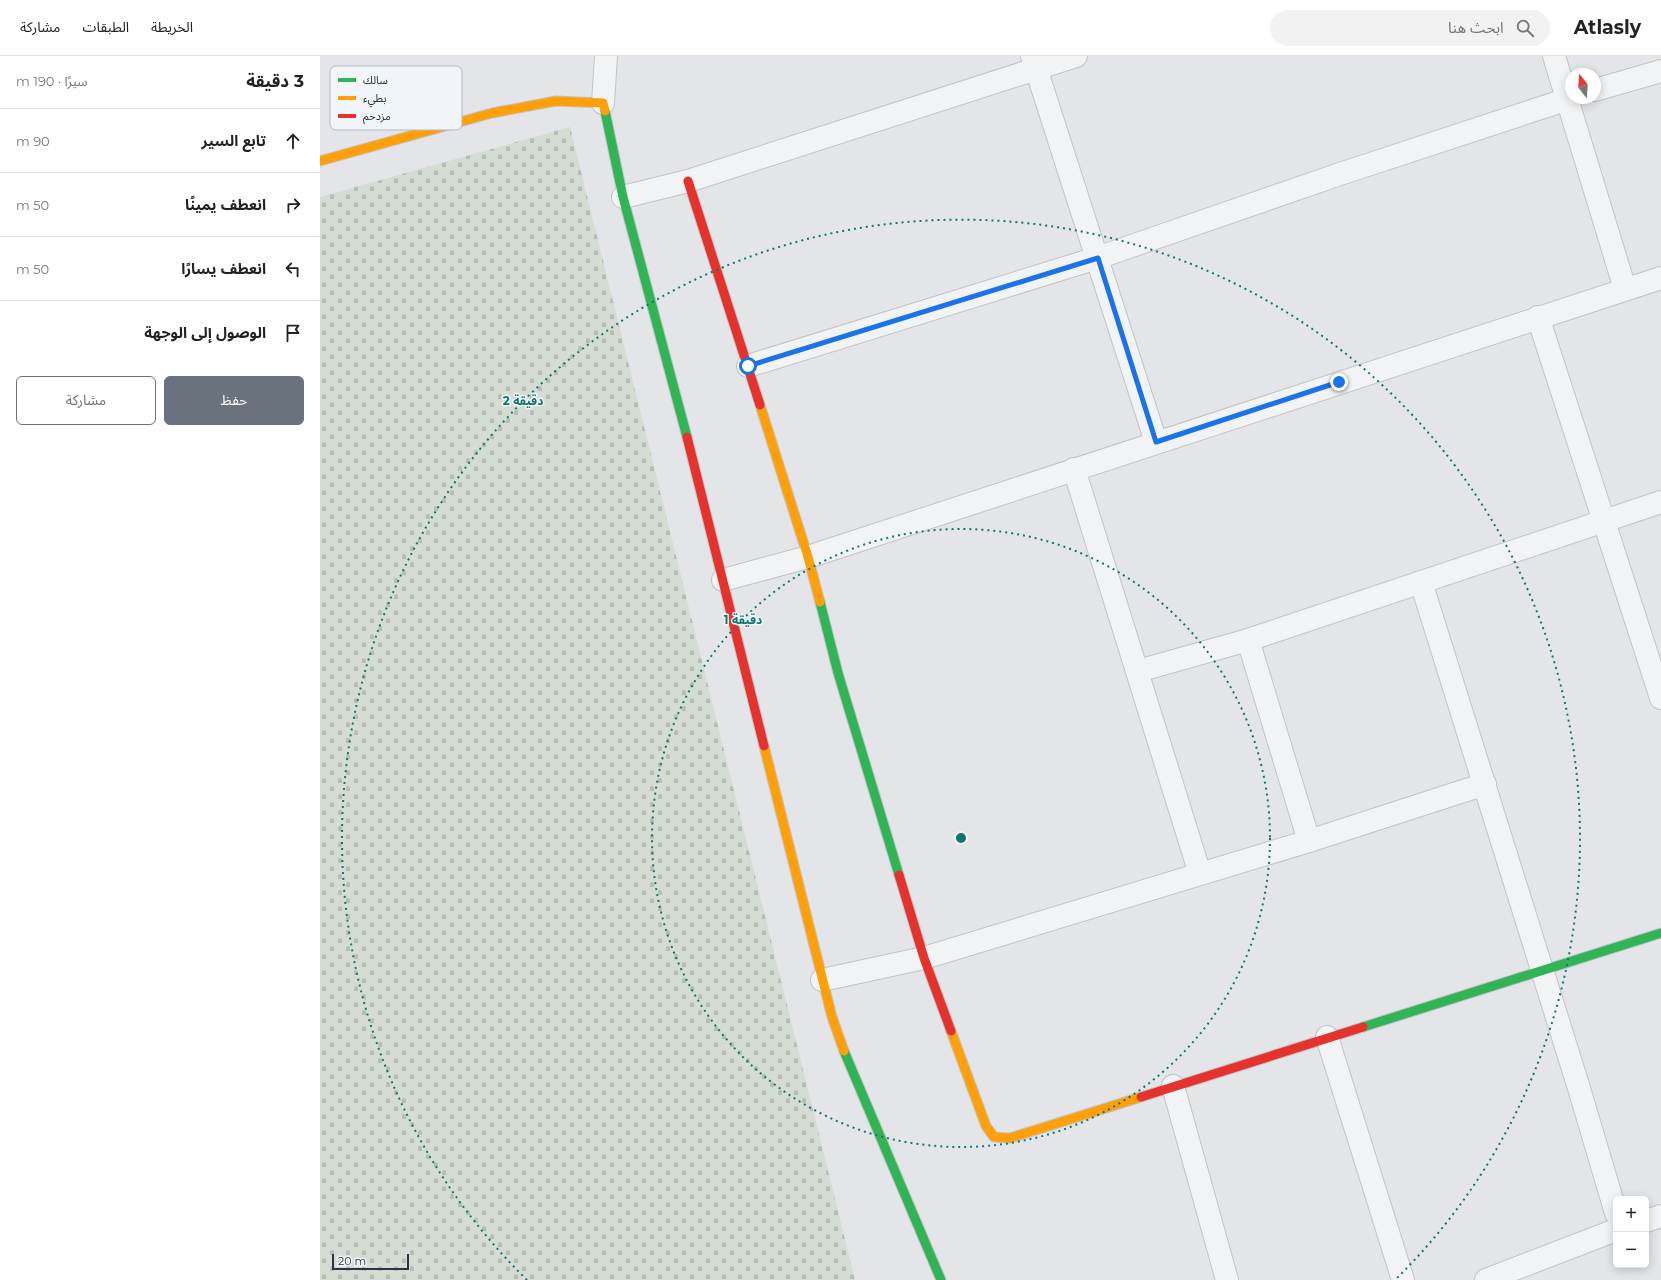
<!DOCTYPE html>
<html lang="ar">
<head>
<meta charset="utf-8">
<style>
	:root { --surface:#fff; --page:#f2f2f2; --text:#222; --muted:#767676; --line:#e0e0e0; --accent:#69727d }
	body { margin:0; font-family:Montserrat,"Noto Sans Arabic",sans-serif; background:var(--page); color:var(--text); direction:rtl }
	.controls { position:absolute; right:12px; bottom:12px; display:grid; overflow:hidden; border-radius:6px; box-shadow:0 2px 10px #0003 }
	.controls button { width:36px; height:36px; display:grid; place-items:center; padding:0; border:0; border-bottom:1px solid var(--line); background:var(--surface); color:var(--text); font:20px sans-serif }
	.compass { position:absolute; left:1245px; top:12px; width:36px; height:36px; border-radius:50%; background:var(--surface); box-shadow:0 2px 10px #0003; rotate:343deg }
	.scale { position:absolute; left:12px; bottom:10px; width:77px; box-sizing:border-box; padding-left:4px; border:2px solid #283443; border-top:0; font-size:11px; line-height:14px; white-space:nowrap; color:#283443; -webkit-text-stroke:3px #f1f4f8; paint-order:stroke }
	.stop { position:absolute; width:12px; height:12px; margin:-9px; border:3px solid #1a73e8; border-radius:50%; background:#fff }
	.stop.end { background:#1a73e8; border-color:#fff; box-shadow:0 1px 4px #0008 }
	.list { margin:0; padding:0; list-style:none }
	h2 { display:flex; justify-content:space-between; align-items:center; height:52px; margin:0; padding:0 16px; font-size:17px }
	h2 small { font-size:13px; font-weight:400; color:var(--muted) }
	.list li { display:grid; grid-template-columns:26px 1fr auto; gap:12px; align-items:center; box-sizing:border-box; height:64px; padding:0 16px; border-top:1px solid var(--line) }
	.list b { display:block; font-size:15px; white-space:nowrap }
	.list em { font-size:13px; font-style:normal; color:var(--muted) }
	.actions { display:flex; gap:8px; padding:12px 16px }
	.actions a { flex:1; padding:9px 0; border:1px solid var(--accent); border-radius:6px; text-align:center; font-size:14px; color:var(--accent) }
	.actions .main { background:var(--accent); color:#fff }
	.icon { flex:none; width:22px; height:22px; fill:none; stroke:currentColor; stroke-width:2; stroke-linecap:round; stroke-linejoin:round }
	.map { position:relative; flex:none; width:1341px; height:1224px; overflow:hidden; direction:ltr }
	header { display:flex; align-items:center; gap:24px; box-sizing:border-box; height:56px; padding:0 20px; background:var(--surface); border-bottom:1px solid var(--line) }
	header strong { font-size:19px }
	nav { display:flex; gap:22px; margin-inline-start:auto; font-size:14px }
	.search { width:280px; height:36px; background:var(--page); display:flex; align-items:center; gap:10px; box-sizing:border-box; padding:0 14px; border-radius:22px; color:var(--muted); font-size:15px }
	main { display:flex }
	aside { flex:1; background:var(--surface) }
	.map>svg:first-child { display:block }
	.cemetery { fill:url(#cemetery-stones) }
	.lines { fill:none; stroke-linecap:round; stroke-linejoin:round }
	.street-casing { stroke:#c1c3c6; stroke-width:24 }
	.fast-casing { stroke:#c1c3c6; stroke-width:11 }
	.slow-casing { stroke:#c1c3c6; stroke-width:11 }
	.jam-casing { stroke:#c1c3c6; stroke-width:11 }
	.street { stroke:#f2f3f5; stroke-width:22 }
	.fast { stroke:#30b455; stroke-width:9 }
	.slow { stroke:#ff9f0a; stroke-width:9 }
	.jam { stroke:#e5322d; stroke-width:9 }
	.route { stroke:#1a73e8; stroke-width:5 }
	.ring { fill:none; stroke:#0f766e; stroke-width:2; stroke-dasharray:2 4 }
	.key { fill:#f1f4f8; stroke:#b5bac2; stroke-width:1 }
	.key-label { font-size:11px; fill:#283443 }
	.centre { fill:#0f766e; stroke:#f1f4f8; stroke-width:2 }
	.ring-label { font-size:12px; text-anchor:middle; font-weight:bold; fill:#0f766e; stroke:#f1f4f8; stroke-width:3; stroke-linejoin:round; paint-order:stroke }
</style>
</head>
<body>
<header>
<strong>Atlasly</strong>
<div class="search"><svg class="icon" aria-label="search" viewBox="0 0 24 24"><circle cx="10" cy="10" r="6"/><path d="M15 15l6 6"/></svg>ابحث هنا</div>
<nav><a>الخريطة</a><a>الطبقات</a><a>مشاركة</a></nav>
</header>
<main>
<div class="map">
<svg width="1341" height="1224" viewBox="0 0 1341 1224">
	<defs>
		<pattern id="cemetery-stones" width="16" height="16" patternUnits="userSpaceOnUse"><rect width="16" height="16" fill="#d4dcd3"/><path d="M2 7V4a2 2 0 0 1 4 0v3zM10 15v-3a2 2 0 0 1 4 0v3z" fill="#b6bdb6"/></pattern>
	</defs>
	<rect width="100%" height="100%" fill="#e3e5e8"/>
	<polygon class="cemetery" points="250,71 535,1224 0,1224 0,141"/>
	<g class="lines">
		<g class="street-casing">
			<g id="street">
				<polyline points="712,0 836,386"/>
				<polyline points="1234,0 1305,233"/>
				<polyline points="1275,34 1341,15"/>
				<polyline points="283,47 286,0"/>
				<polyline points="303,141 368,125 756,0"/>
				<polyline points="1218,261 1341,642"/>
				<polyline points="428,310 777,202 1020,118 1251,42"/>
				<polyline points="754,413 880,818"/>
				<polyline points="403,524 488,501 1341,222"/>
				<polyline points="1101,526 1258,1029 1296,1157"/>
				<polyline points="928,584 989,785"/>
				<polyline points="818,615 928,584 1341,446"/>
				<polyline points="502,924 604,902 989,785 1165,728"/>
				<polyline points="1007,981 1083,1224"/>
				<polyline points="853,1030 907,1224"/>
				<polyline points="1326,1165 1341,1160"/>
				<polyline points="1166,1224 1296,1174"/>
			</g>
		</g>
		<g class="fast-casing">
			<g id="fast">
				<polyline points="285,55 303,141 367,381"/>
				<polyline points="500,546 518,617 579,819"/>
				<polyline points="1043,971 1341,877"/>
				<polyline points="524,995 621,1224"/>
			</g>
		</g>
		<g class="slow-casing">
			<g id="slow">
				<polyline points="0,105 172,57 236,45 283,47 285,55"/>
				<polyline points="440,349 488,501 500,546"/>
				<polyline points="444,690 512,961 524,995"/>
				<polyline points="631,975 666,1070 674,1081 690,1082 821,1041"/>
			</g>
		</g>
		<g class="jam-casing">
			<g id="jam">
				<polyline points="368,125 440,349"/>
				<polyline points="367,381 444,690"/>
				<polyline points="579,819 604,902 631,975"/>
				<polyline points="821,1041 1043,971"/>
			</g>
		</g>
		<use href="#street" class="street"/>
		<use href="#fast" class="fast"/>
		<use href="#slow" class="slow"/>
		<use href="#jam" class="jam"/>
	</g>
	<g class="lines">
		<polyline class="route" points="428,310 778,202 836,386 1019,326"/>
	</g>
	<g class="ring">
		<circle cx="641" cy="782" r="309"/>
		<path d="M207 1224A619 619 0 1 1 1075 1224"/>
	</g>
	<rect x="10" y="10" width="132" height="64" rx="6" class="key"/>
	<rect x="18" y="22" width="18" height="4" fill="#30b455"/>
	<rect x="18" y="40" width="18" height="4" fill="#ff9f0a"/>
	<rect x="18" y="58" width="18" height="4" fill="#e5322d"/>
	<g class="key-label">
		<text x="43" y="28">سالك</text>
		<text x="43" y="46">بطيء</text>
		<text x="43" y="64">مزدحم</text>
	</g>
	<circle cx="641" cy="782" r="6" class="centre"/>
	<g class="ring-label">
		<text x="203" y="349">2 دقيقة</text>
		<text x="423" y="568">1 دقيقة</text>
	</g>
</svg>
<div class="controls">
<button>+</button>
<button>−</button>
</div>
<svg class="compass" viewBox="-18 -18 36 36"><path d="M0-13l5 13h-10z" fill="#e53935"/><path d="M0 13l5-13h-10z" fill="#767676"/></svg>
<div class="scale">20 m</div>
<div class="stop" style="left:428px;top:310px"></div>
<div class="stop end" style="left:1019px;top:326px"></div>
</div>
<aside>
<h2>3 دقيقة<small>سيرًا · 190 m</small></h2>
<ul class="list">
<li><svg class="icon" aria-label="ahead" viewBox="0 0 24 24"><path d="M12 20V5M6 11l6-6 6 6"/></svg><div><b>تابع السير</b></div><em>90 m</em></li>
<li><svg class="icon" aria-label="right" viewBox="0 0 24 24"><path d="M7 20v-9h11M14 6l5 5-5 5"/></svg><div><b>انعطف يمينًا</b></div><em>50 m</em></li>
<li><svg class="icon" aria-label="left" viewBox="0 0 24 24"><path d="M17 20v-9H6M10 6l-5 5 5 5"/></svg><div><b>انعطف يسارًا</b></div><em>50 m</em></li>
<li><svg class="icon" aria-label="arrive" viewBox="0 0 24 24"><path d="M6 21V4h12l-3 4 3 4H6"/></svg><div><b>الوصول إلى الوجهة</b></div></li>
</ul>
<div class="actions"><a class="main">حفظ</a><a>مشاركة</a></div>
</aside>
</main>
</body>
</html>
